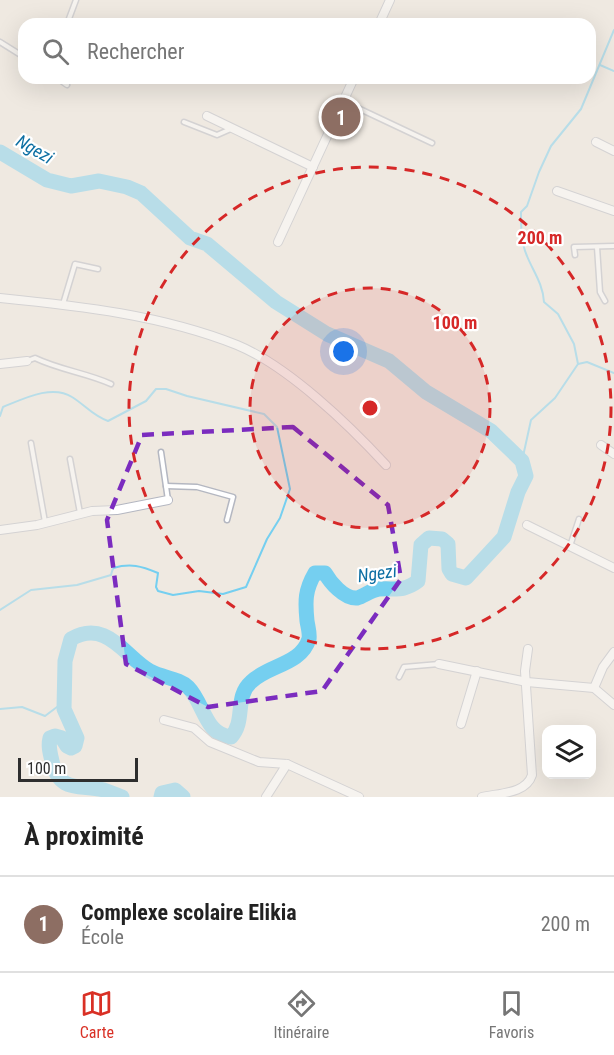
<!DOCTYPE html>
<html lang="fr">
<head>
<meta charset="utf-8">
<style>
	:root { --surface:#fff; --page:#f6f6f6; --text:#222; --muted:#767676; --line:#e0e0e0; --accent:#d93025 }
	body { margin:0; font-family:"Roboto Condensed",sans-serif; background:var(--page); color:var(--text) }
	.controls { position:absolute; right:18px; bottom:18px; display:grid; overflow:hidden; border-radius:12px; box-shadow:0 6px 24px #0002 }
	.controls button { width:54px; height:54px; display:grid; place-items:center; padding:0; border:0; border-bottom:2px solid var(--line); background:var(--surface); color:var(--text); font:30px sans-serif }
	.scale { position:absolute; left:18px; bottom:15px; width:120px; box-sizing:border-box; padding-left:6px; border:3px solid #2e2e2e; border-top:0; font-size:16px; line-height:21px; white-space:nowrap; color:#2e2e2e; -webkit-text-stroke:4px #fff; paint-order:stroke }
	.you { position:absolute; left:344px; top:352px; width:21px; height:21px; margin:-15px; border:4px solid #fff; border-radius:50%; background:#1a73e8; box-shadow:0 0 0 9px #1a73e833 }
	.badge { display:grid; place-items:center; width:39px; height:39px; border-radius:50%; background:var(--accent); color:#fff; font-size:20px; font-weight:700 }
	.pin { position:absolute; translate:-50% -50%; border:3px solid #fff; box-shadow:0 2px 6px #0006 }
	.list { margin:0; padding:0; list-style:none }
	h2 { display:flex; justify-content:space-between; align-items:center; height:78px; margin:0; padding:0 24px; font-size:26px }
	h2 small { font-size:20px; font-weight:400; color:var(--muted) }
	.list li { display:grid; grid-template-columns:39px 1fr auto; gap:18px; align-items:center; box-sizing:border-box; height:96px; padding:0 24px; border-top:2px solid var(--line) }
	.list b { display:block; font-size:22px; white-space:nowrap }
	.list p { margin:0; font-size:20px; white-space:nowrap; color:var(--muted) }
	.list em { font-size:20px; font-style:normal; color:var(--muted) }
	.icon { flex:none; width:33px; height:33px; fill:none; stroke:currentColor; stroke-width:2; stroke-linecap:round; stroke-linejoin:round }
	.map { position:relative; flex:none; width:614px; height:797px; overflow:hidden }
	.search { position:absolute; background:var(--surface); box-shadow:0 6px 24px #0002; left:18px; right:18px; top:18px; height:66px; display:flex; align-items:center; gap:15px; box-sizing:border-box; padding:0 21px; border-radius:18px; color:var(--muted); font-size:22px }
	.sheet { height:174px; background:var(--surface) }
	nav { display:flex; justify-content:space-around; align-items:center; box-sizing:border-box; height:84px; border-top:2px solid var(--line); background:var(--surface); font-size:16px; color:var(--muted) }
	nav a { display:grid; justify-items:center; gap:3px }
	nav .on { color:var(--accent) }
	.map>svg:first-child { display:block }
	.lines { fill:none; stroke-linecap:round; stroke-linejoin:round }
	.stream { stroke:#75cff0; stroke-width:2 }
	.river { stroke:#75cff0; stroke-width:15 }
	.lane-casing { stroke:#b4b7c1; stroke-width:7 }
	.street-casing { stroke:#b4b7c1; stroke-width:10 }
	.lane { stroke:#fff; stroke-width:4 }
	.street { stroke:#fff; stroke-width:8 }
	.marked { fill:none; stroke:#7b2cbf; stroke-width:4.5; stroke-dasharray:12 8; stroke-linejoin:round }
	.ring { fill:none; stroke:#d62828; stroke-width:3; stroke-dasharray:10 8 }
	.labels { text-anchor:middle; dominant-baseline:central; stroke-width:4.5; stroke-linejoin:round; paint-order:stroke }
	.water-label { font-size:18px; font-style:italic; fill:#0d6fa3; stroke:#fff }
	.centre { fill:#d62828; stroke:#fff; stroke-width:3 }
	.ring-label { font-size:18px; text-anchor:middle; font-weight:bold; fill:#d62828; stroke:#fff; stroke-width:4.5; stroke-linejoin:round; paint-order:stroke }
</style>
</head>
<body>
<div class="map">
<svg width="614" height="797" viewBox="0 0 614 797">
	<rect width="100%" height="100%" fill="#efe9e1"/>
	<g class="lines">
		<g class="stream">
			<polyline points="600,65 614,71"/>
			<polyline points="578,364 587,362 614,373"/>
			<path d="M0,416l3,-9c20,-8 49,-23 69,-10 13,8 21,19 36,24l38,-20 10,-12h10l21,7 77,18 13,13 13,62 -10,29 -13,21 -21,48 -23,7 -24,-3 -26,4 -15,-4 -2,-4 2,-14c-17,-7 -27,-10 -45,-5l-2,7 -34,10 -46,5 -31,20"/>
			<path d="M522,461l9,-41 24,-22 23,-34 -4,-20 -16,-30 -14,-12c-1,-18 -11,-31 -17,-46 -6,-13 -6,-30 -6,-44l6,-6 12,-34 12,-26 30,-37 33,-79"/>
			<polyline points="0,709 22,707 45,716 57,707 64,709"/>
		</g>
		<g class="river">
			<path d="M0,152l47,28 24,6 28,-5 28,6 14,6 49,45 17,6 69,58 51,32 62,27 37,31 65,39 31,30 4,15 -8,16 -14,45 -38,41 -14,-4 -3,-5 -1,-25 -6,-5 -13,-1 -8,7 -3,36c-15,11 -22,7 -39,8 -8,1 -15,7 -22,9 -13,1 -27,-16 -32,-25h-10c-10,17 -10,28 -8,48 1,6 3,13 2,18 -8,26 -41,26 -58,43 -17,15 -5,39 -20,55 -26,-2 -27,-34 -43,-50 -9,-9 -26,-9 -38,-16 -24,-13 -43,-53 -79,-32l-6,22 -1,48 13,29 -2,8 -4,2 -4,-2 -5,-8 -7,-2 -5,2c-2,8 0,15 2,23 7,33 29,23 52,29 6,2 13,5 18,7"/>
			<polyline points="161,797 162,793 175,790 183,797"/>
		</g>
		<g class="lane-casing">
			<g id="lane">
				<polyline points="67,24 76,0"/>
				<polyline points="0,42 24,57"/>
				<polyline points="57,78 67,85"/>
				<polyline points="343,101 432,143"/>
				<polyline points="184,122 217,135 233,128"/>
				<polyline points="597,247 600,292 605,301"/>
				<polyline points="575,255 574,247 614,246"/>
				<polyline points="63,304 75,264 98,269"/>
				<path d="M27,361l8,-3c25,12 52,15 76,26"/>
				<polyline points="31,443 45,522"/>
				<polyline points="161,452 168,500"/>
				<polyline points="70,459 80,513"/>
				<polyline points="166,486 197,487 233,497 227,520"/>
				<polyline points="570,546 579,519"/>
				<polyline points="399,677 404,667 439,664"/>
			</g>
		</g>
		<g class="street-casing">
			<g id="street">
				<polyline points="379,24 390,0"/>
				<polyline points="207,116 313,167"/>
				<polyline points="596,142 614,151"/>
				<polyline points="557,191 614,211"/>
				<polyline points="278,242 354,78"/>
				<path d="M0,298c80,8 162,17 237,47 51,21 112,80 149,120"/>
				<polyline points="0,364 27,361"/>
				<polyline points="601,445 614,454"/>
				<polyline points="527,525 614,568"/>
				<polyline points="0,530 37,525 92,511 117,510 168,500"/>
				<polyline points="439,664 527,682 594,688 614,705"/>
				<polyline points="594,688 603,667 614,652"/>
				<polyline points="164,720 194,728 210,742 259,762 287,764 359,797"/>
				<polyline points="461,724 477,671"/>
				<polyline points="266,797 287,764"/>
				<path d="M482,797c17,-4 44,-3 50,-22l-7,-104 3,-22"/>
			</g>
		</g>
		<use href="#lane" class="lane"/>
		<use href="#street" class="street"/>
	</g>
	<path d="M0 0H614V797H0ZM293,427l95,78 13,74 -79,112 -114,16 -82,-43 -19,-144 35,-85z" fill="#efe9e1" fill-opacity=".55" fill-rule="evenodd"/>
	<path class="marked" d="M293,427l95,78 13,74 -79,112 -114,16 -82,-43 -19,-144 35,-85z"/>
	<circle cx="370" cy="408" r="120" fill="#d62828" fill-opacity=".12"/>
	<g class="ring">
		<circle cx="370" cy="408" r="120"/>
		<circle cx="370" cy="408" r="241"/>
	</g>
	<g class="labels">
		<g class="water-label">
			<text transform="translate(35 149) rotate(30)">Ngezi</text>
			<text transform="translate(377 573) rotate(-8)">Ngezi</text>
		</g>
	</g>
	<circle cx="370" cy="408" r="9" class="centre"/>
	<g class="ring-label">
		<text x="540" y="244">200 m</text>
		<text x="455" y="329">100 m</text>
	</g>
</svg>
<div class="controls">
<button><svg class="icon" aria-label="layers" viewBox="0 0 24 24"><path d="M12 4l9 5-9 5-9-5zM3 14l9 5 9-5"/></svg></button>
</div>
<div class="scale">100 m</div>
<div class="you"></div>
<div class="pin badge" style="left:341px;top:117px;background:#8d6e63">1</div>
<div class="search"><svg class="icon" aria-label="search" viewBox="0 0 24 24"><circle cx="10" cy="10" r="6"/><path d="M15 15l6 6"/></svg>Rechercher</div>
</div>
<section class="sheet">
<h2>À proximité<small></small></h2>
<ul class="list">
<li><span class="badge" style="background:#8d6e63">1</span><div><b>Complexe scolaire Elikia</b><p>École</p></div><em>200 m</em></li>
</ul>
</section>
<nav>
<a class="on"><svg class="icon" aria-label="map" viewBox="0 0 24 24"><path d="M3 6l6-2 6 2 6-2v14l-6 2-6-2-6 2zM9 4v14M15 6v14"/></svg>Carte</a>
<a><svg class="icon" aria-label="directions" viewBox="0 0 24 24"><path d="M12 3l9 9-9 9-9-9zM9 14v-3h6M13 9l2 2-2 2"/></svg>Itinéraire</a>
<a><svg class="icon" aria-label="saved" viewBox="0 0 24 24"><path d="M7 4h10v16l-5-4-5 4z"/></svg>Favoris</a>
</nav>
</body>
</html>
